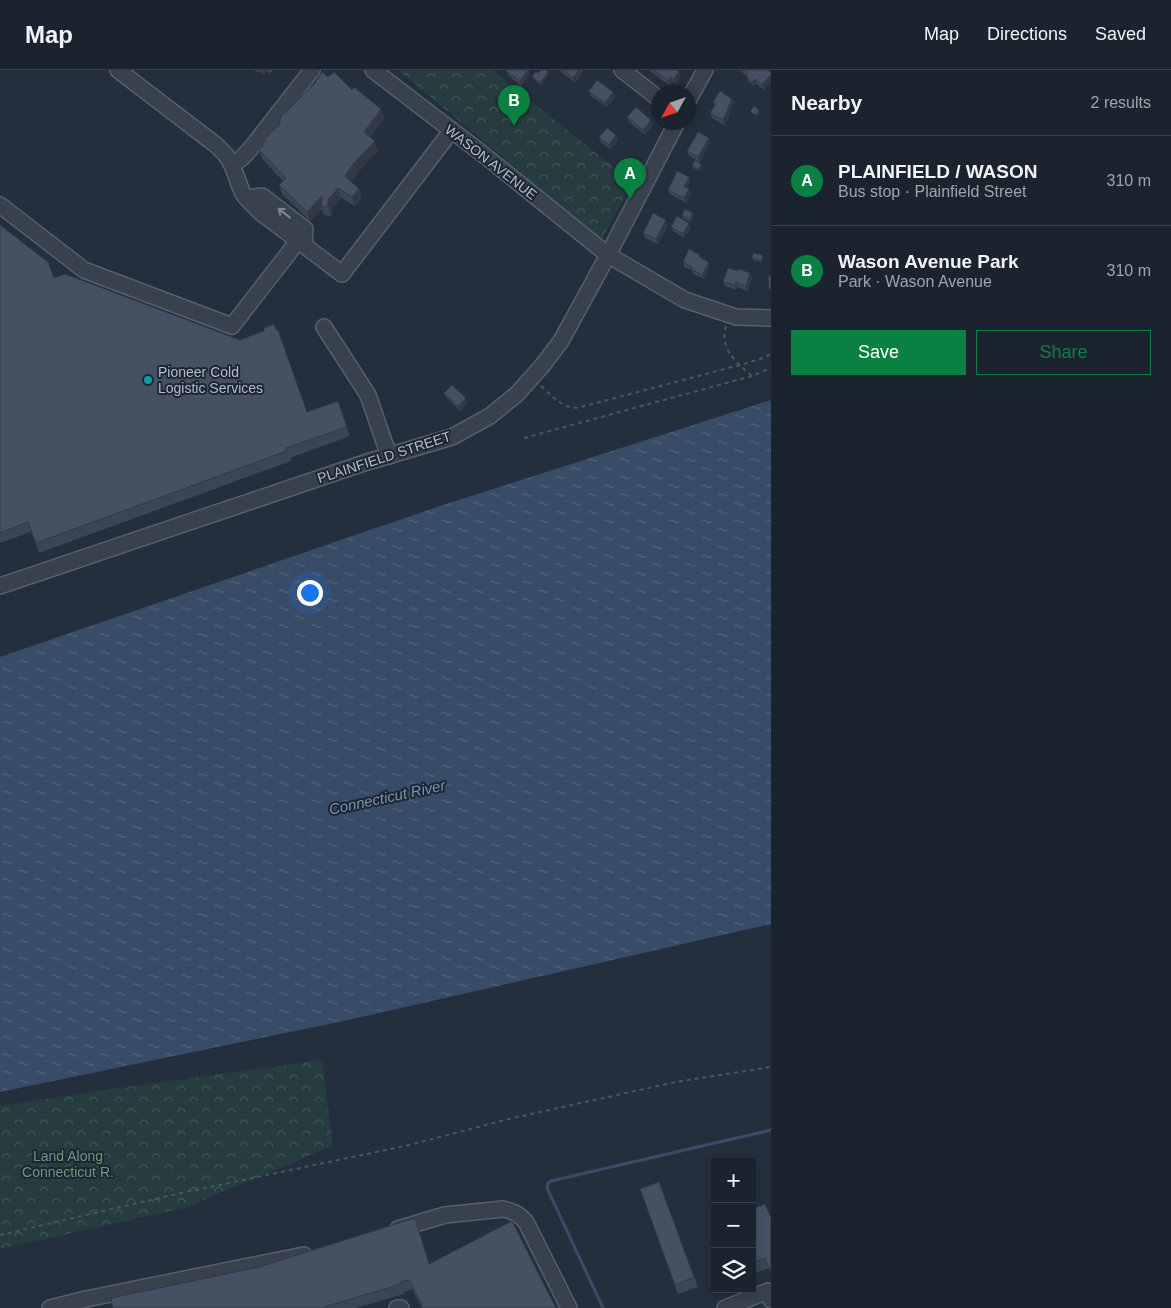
<!DOCTYPE html>
<html lang="en">
<head>
<meta charset="utf-8">
<style>
	:root { --surface:#1b232e; --page:#242b36; --text:#f1f3f6; --muted:#a0a4aa; --line:#39404a; --accent:#0b8043 }
	body { margin:0; font-family:Helvetica,sans-serif; background:var(--page); color:var(--text) }
	.controls { position:absolute; right:15px; bottom:15px; display:grid; overflow:hidden; border-radius:0px; box-shadow:0 2px 8px #0003 }
	.controls button { width:45px; height:45px; display:grid; place-items:center; padding:0; border:0; border-bottom:1px solid var(--line); background:var(--surface); color:var(--text); font:25px sans-serif }
	.compass { position:absolute; left:651px; top:15px; width:45px; height:45px; border-radius:50%; background:var(--surface); box-shadow:0 2px 8px #0003; rotate:230deg }
	.you { position:absolute; left:309px; top:522px; width:18px; height:18px; margin:-12px; border:4px solid #fff; border-radius:50%; background:#1a73e8; box-shadow:0 0 0 8px #1a73e833 }
	.badge { display:grid; place-items:center; width:32px; height:32px; border-radius:50%; background:var(--accent); color:#fff; font-size:16px; font-weight:700 }
	.pin { position:absolute; translate:-50% -41px; filter:drop-shadow(0 1px 2px #0008) }
	.pin::after { content:''; position:absolute; top:26px; width:18px; height:15px; background:inherit; clip-path:polygon(0 0,100% 0,50% 100%) }
	.list { margin:0; padding:0; list-style:none }
	h2 { display:flex; justify-content:space-between; align-items:center; height:65px; margin:0; padding:0 20px; font-size:21px }
	h2 small { font-size:16px; font-weight:400; color:var(--muted) }
	.list li { display:grid; grid-template-columns:32px 1fr auto; gap:15px; align-items:center; box-sizing:border-box; height:90px; padding:0 20px; border-top:1px solid var(--line) }
	.list b { display:block; font-size:19px; white-space:nowrap }
	.list p { margin:0; font-size:16px; white-space:nowrap; color:var(--muted) }
	.list em { font-size:16px; font-style:normal; color:var(--muted) }
	.actions { display:flex; gap:10px; padding:15px 20px }
	.actions a { flex:1; padding:11px 0; border:1px solid var(--accent); border-radius:0px; text-align:center; font-size:18px; color:var(--accent) }
	.actions .main { background:var(--accent); color:#fff }
	.icon { flex:none; width:28px; height:28px; fill:none; stroke:currentColor; stroke-width:2; stroke-linecap:round; stroke-linejoin:round }
	.map { position:relative; flex:none; width:771px; height:1238px; overflow:hidden }
	header { display:flex; align-items:center; gap:30px; box-sizing:border-box; height:70px; padding:0 25px; background:var(--surface); border-bottom:1px solid var(--line) }
	header strong { font-size:24px }
	nav { display:flex; gap:28px; margin-inline-start:auto; font-size:18px }
	main { display:flex }
	aside { flex:1; background:var(--surface) }
	.map>svg:first-child { display:block }
	.park { fill:url(#park-crowns) }
	.water { fill:url(#water-ripples) }
	.lines { fill:none; stroke-linecap:round; stroke-linejoin:round }
	.stream { stroke:#394c67; stroke-width:3 }
	.minor-casing { stroke:#565f6c; stroke-width:18 }
	.path { stroke:#44595c; stroke-width:2; stroke-dasharray:4 4; stroke-linecap:butt }
	.minor { stroke:#38414e; stroke-width:15 }
	.wall { fill:#3b4654 }
	.shaded-wall { fill:#303945 }
	.building { fill:#455162; stroke:#303945 }
	.oneway { stroke:#7c8592 }
	.culture-dot { fill:#0f9aa8; stroke:#1d2633; stroke-width:2 }
	.labels { text-anchor:middle; dominant-baseline:central; stroke-width:4; stroke-linejoin:round; paint-order:stroke }
	.street-label { font-size:14px; fill:#b4bcc9; stroke:#1d2633 }
	.poi-label { font-size:14px; fill:#b4bcc9; stroke:#1d2633; text-anchor:start }
	.park-label { font-size:14px; fill:#6b9a76; stroke:#1d2633 }
	.water-label { font-size:15px; font-style:italic; fill:#7c92b1; stroke:#1d2633 }
</style>
</head>
<body>
<header>
<strong>Map</strong>
<nav><a>Map</a><a>Directions</a><a>Saved</a></nav>
</header>
<main>
<div class="map">
<svg width="771" height="1238" viewBox="0 0 771 1238">
	<defs>
		<pattern id="park-crowns" width="20" height="18" patternUnits="userSpaceOnUse" patternTransform="scale(1.25)"><rect width="20" height="18" fill="#263c3f"/><path d="M2 6a3 3 0 1 1 6 0M12 15a3 3 0 1 1 6 0" fill="none" stroke="#435659"/></pattern>
		<pattern id="water-ripples" width="26" height="14" patternUnits="userSpaceOnUse" patternTransform="scale(1.25)"><rect width="26" height="14" fill="#394c67"/><path d="M2 4q2-2 4 0t4 0M15 11q2-2 4 0t4 0" fill="none" stroke="#53647b"/></pattern>
	</defs>
	<rect width="100%" height="100%" fill="#242f3e"/>
	<g class="park">
		<polygon points="398,0 492,0 632,112 602,170"/>
		<polygon points="322,990 333,1076 184,1138 0,1179 0,1036 105,1020"/>
	</g>
	<polygon class="water" points="771,330 771,854 348,950 0,1022 0,587 437,437"/>
	<g class="lines">
		<polyline class="stream" points="603,1238 547,1118 548,1113 551,1111 771,1060"/>
		<g class="minor-casing">
			<g id="minor">
				<polyline points="118,0 216,75 226,85 232,95 242,122 251,133 260,142 342,204 452,60"/>
				<polyline points="373,0 484,85 608,185 685,230 736,247 771,248"/>
				<polyline points="622,0 658,28"/>
				<polyline points="688,31 705,0"/>
				<polyline points="232,95 242,88 252,77 312,0"/>
				<polyline points="246,128 262,126 305,159 304,175"/>
				<polyline points="0,135 84,200 232,256 298,171"/>
				<polyline points="324,257 368,325 389,386"/>
				<polyline points="0,516 364,393 452,367 490,346 517,324 542,296 561,271 608,185 677,52"/>
				<path d="M398,1159l47,-14 58,-6c10,2 16,5 23,13l43,86"/>
				<polyline points="50,1238 86,1229 304,1185"/>
				<polyline points="397,1238 401,1238"/>
				<polyline points="725,1238 768,1221 771,1230"/>
			</g>
		</g>
		<g class="path">
			<path d="M726,256c-7,23 10,36 26,50"/>
			<polyline points="541,316 554,328 565,336 577,338 740,295 763,288 771,284"/>
			<polyline points="524,368 752,306 771,298"/>
			<polyline points="0,1165 181,1123 405,1076 513,1048 676,1012 771,997"/>
		</g>
		<use href="#minor" class="minor"/>
	</g>
	<g class="wall">
		<polygon points="254,0 273,0 270,4 267,1 264,5 259,1 258,3"/>
		<polygon points="529,0 530,4 521,16 508,5 506,1"/>
		<polygon points="559,0 582,0 583,2 575,13"/>
		<polygon points="650,0 677,0 681,6 676,14 673,12 670,16 650,1"/>
		<polygon points="741,0 768,0 771,3 771,12 764,20 757,14 754,16 748,11 746,6 742,2"/>
		<polygon points="548,2 549,4 541,15 533,9 532,6 538,3"/>
		<polygon points="328,7 352,20 385,48 370,67 378,81 358,102 351,112 359,119 362,128 355,136 341,128 332,139 331,146 324,145 322,139 310,151 282,124 279,115 283,111 262,89 259,80 266,73 264,69"/>
		<polygon points="589,21 615,27 607,37 590,25"/>
		<polygon points="713,32 734,33 729,42 730,45 724,55 712,48 710,43 715,36"/>
		<polygon points="627,47 653,55 645,65 629,52"/>
		<polygon points="616,65 618,70 610,79 601,72 599,67"/>
		<polygon points="709,68 710,72 700,92 689,86 687,81"/>
		<polygon points="701,94 702,96 699,101 693,98 692,95"/>
		<polygon points="689,107 690,111 687,118 689,119 691,124 686,133 670,124 668,120"/>
		<polygon points="682,145 694,146 690,152 683,148"/>
		<polygon points="0,155 54,208 307,342 338,331 350,366 290,388 291,391 39,483 31,462 0,473"/>
		<polygon points="668,155 658,174 645,168 643,163"/>
		<polygon points="671,157 691,158 684,168 673,161"/>
		<polygon points="700,185 701,188 710,196 704,209 693,204 692,200 684,197 683,192"/>
		<polygon points="762,185 763,187 762,192 753,190 752,188"/>
		<polygon points="752,208 748,221 737,217 736,220 725,216 723,212"/>
		<polygon points="444,323 468,333 460,341 446,327"/>
		<polygon points="659,1112 698,1217 678,1224 640,1119"/>
		<polygon points="752,1139 769,1198 752,1204"/>
		<polygon points="418,1157 429,1193 422,1238 412,1219 404,1222 404,1224 356,1238 113,1238 259,1197"/>
	</g>
	<g class="shaded-wall">
		<polygon points="262,0 266,0 267,1 264,5"/>
		<polygon points="529,0 530,4 521,16 520,11"/>
		<polygon points="579,0 582,0 583,2 575,13 573,8"/>
		<polygon points="548,2 549,4 541,15 540,13"/>
		<polygon points="679,2 681,6 676,14 674,9"/>
		<polygon points="771,5 771,12 764,20 762,15"/>
		<polygon points="671,7 673,12 670,16 669,11"/>
		<polygon points="755,9 757,14 754,16 752,12"/>
		<polygon points="613,22 615,27 607,37 605,33"/>
		<polygon points="732,29 734,33 729,42 730,45 724,55 723,50 727,39"/>
		<polygon points="381,39 385,48 367,71 364,62"/>
		<polygon points="759,40 760,42 757,48 756,45"/>
		<polygon points="651,50 653,55 645,65 643,60"/>
		<polygon points="616,65 618,70 610,79 609,75"/>
		<polygon points="709,68 710,72 700,92 698,87"/>
		<polygon points="375,71 378,81 358,102 348,115 345,106 354,93"/>
		<polygon points="701,94 702,96 699,101 698,99"/>
		<polygon points="689,107 690,111 686,121 684,116"/>
		<polygon points="338,118 341,128 332,139 331,146 328,137 328,130"/>
		<polygon points="359,119 362,128 355,136 352,127"/>
		<polygon points="689,119 691,124 686,133 684,128"/>
		<polygon points="322,126 321,136 322,139 310,151 307,142"/>
		<polygon points="693,143 694,146 690,152 689,149"/>
		<polygon points="666,150 668,155 658,174 656,169"/>
		<polygon points="689,153 691,158 684,168 683,164"/>
		<polygon points="709,192 710,196 704,209 702,205"/>
		<polygon points="750,203 752,208 748,221 746,216"/>
		<polygon points="736,212 737,217 736,220 735,215"/>
		<polygon points="466,328 468,333 460,341 458,336"/>
	</g>
	<g class="building">
		<polygon points="506,0 528,0 520,11 506,1"/>
		<polygon points="541,0 546,0 548,2 540,13 532,6 536,2 538,3"/>
		<polygon points="563,0 579,0 573,8"/>
		<polygon points="653,0 677,0 679,2 674,9 671,7 669,11"/>
		<polygon points="743,0 768,0 771,3 771,5 762,15 755,9 752,12 746,6 748,4"/>
		<polygon points="322,2 328,7 334,2 352,20 354,17 381,39 364,62 375,71 354,93 345,106 359,119 352,127 338,118 328,130 328,137 321,136 322,126 307,142 279,115 286,108 259,80 267,72 264,69 279,55 281,47 315,13"/>
		<polygon points="597,10 613,22 605,33 589,21"/>
		<polygon points="720,21 732,29 727,39 728,40 723,50 710,43 716,34 713,32"/>
		<polygon points="754,36 759,40 756,45 750,42"/>
		<polygon points="636,37 651,50 643,60 627,47"/>
		<polygon points="607,58 616,65 609,75 599,67"/>
		<polygon points="698,62 709,68 698,87 687,81"/>
		<polygon points="695,90 701,94 698,99 692,95"/>
		<polygon points="677,101 689,107 684,116 689,119 684,128 668,120"/>
		<polygon points="685,139 693,143 689,149 682,145"/>
		<polygon points="653,143 666,150 656,169 643,163"/>
		<polygon points="677,146 689,153 683,164 671,157"/>
		<polygon points="0,155 48,192 54,208 65,204 240,270 264,261 264,258 274,254 276,260 278,260 307,342 338,331 347,357 286,378 287,381 36,473 28,452 0,463"/>
		<polygon points="689,179 700,185 699,187 709,192 702,205 691,199 692,197 683,192"/>
		<polygon points="753,183 762,185 762,190 752,188"/>
		<polygon points="728,198 738,201 739,199 750,203 746,216 736,212 735,215 723,212"/>
		<polygon points="768,206 771,206 771,219 769,219"/>
		<polygon points="452,315 466,328 458,336 444,323"/>
		<polygon points="659,1112 694,1207 675,1215 640,1119"/>
		<polygon points="765,1134 771,1148 771,1203 765,1188 752,1193 752,1139"/>
		<polygon points="415,1148 429,1194 512,1151 556,1238 422,1238 421,1232 409,1210 400,1212 401,1214 321,1238 113,1238 111,1228 259,1197"/>
	</g>
	<defs><path id="oneway-shaft" d="M-6 0H5M1.5-3L5.5 0L1.5 3" fill="none" stroke-width="1.6" stroke-linecap="round" stroke-linejoin="round" transform="scale(1.25)"/></defs>
	<use class="oneway" href="#oneway-shaft" transform="translate(284 143) rotate(-142)"/>
	<circle class="culture-dot" cx="148" cy="310" r="5"/>
	<g class="labels">
		<g class="street-label">
			<text transform="translate(491 92) rotate(38)">WASON AVENUE</text>
			<text transform="translate(384 387) rotate(-18)">PLAINFIELD STREET</text>
		</g>
		<g class="poi-label">
			<text x="158" y="302">Pioneer Cold<tspan x="158" dy="16">Logistic Services</tspan></text>
		</g>
		<g class="park-label">
			<text x="68" y="1086">Land Along<tspan x="68" dy="16">Connecticut R.</tspan></text>
		</g>
		<g class="water-label">
			<text transform="translate(387 727) rotate(-12)">Connecticut River</text>
		</g>
	</g>
</svg>
<div class="controls">
<button>+</button>
<button>−</button>
<button><svg class="icon" aria-label="layers" viewBox="0 0 24 24"><path d="M12 4l9 5-9 5-9-5zM3 14l9 5 9-5"/></svg></button>
</div>
<svg class="compass" viewBox="-18 -18 36 36"><path d="M0-13l5 13h-10z" fill="#e53935"/><path d="M0 13l5-13h-10z" fill="#a0a4aa"/></svg>
<div class="you"></div>
<div class="pin badge" style="left:630px;top:129px">A</div>
<div class="pin badge" style="left:514px;top:56px">B</div>
</div>
<aside>
<h2>Nearby<small>2 results</small></h2>
<ul class="list">
<li><span class="badge">A</span><div><b>PLAINFIELD / WASON</b><p>Bus stop · Plainfield Street</p></div><em>310 m</em></li>
<li><span class="badge">B</span><div><b>Wason Avenue Park</b><p>Park · Wason Avenue</p></div><em>310 m</em></li>
</ul>
<div class="actions"><a class="main">Save</a><a>Share</a></div>
</aside>
</main>
</body>
</html>
